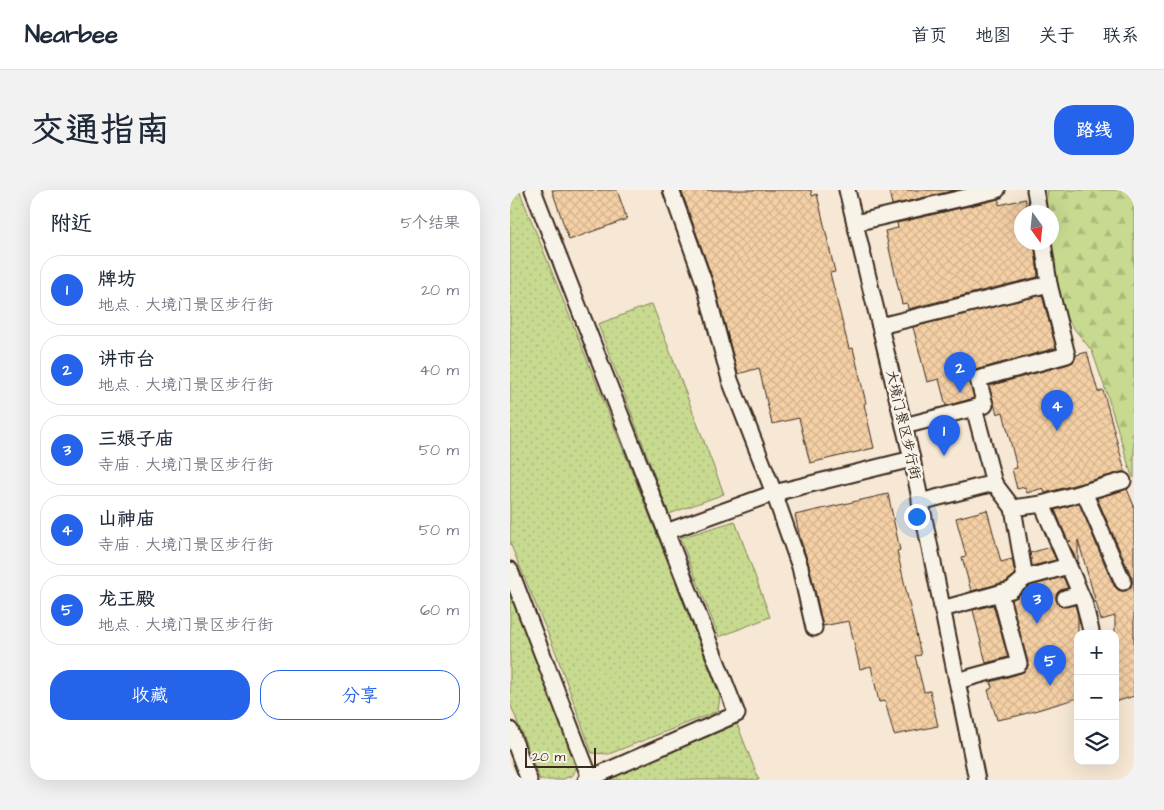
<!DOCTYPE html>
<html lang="zh">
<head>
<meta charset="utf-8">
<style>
	:root { --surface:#fff; --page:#f2f2f3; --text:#1f2937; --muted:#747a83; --line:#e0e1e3; --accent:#2563eb }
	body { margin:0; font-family:"Architects Daughter","LXGW WenKai TC",sans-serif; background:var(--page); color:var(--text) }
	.controls { position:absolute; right:15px; bottom:15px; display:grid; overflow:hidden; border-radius:10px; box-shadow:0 5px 20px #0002 }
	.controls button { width:45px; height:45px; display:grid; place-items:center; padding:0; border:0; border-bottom:1px solid var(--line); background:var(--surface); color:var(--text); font:25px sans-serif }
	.compass { position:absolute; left:504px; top:15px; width:45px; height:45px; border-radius:50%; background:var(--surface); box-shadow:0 5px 20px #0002; rotate:165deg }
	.scale { position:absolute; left:15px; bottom:12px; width:71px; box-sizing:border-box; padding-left:5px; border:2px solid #3b2a1e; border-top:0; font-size:14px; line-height:18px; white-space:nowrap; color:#3b2a1e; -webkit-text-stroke:4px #f7f3e8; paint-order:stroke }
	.you { position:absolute; left:406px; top:326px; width:18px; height:18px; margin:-12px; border:4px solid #fff; border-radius:50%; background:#1a73e8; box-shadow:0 0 0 8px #1a73e833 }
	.badge { display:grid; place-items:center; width:32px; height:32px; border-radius:50%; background:var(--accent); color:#fff; font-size:16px; font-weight:700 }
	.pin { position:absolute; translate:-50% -41px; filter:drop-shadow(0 1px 2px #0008) }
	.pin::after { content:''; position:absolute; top:26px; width:18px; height:15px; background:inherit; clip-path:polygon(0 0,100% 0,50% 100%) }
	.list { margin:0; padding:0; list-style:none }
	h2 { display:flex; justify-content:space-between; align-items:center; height:65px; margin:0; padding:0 20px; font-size:21px }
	h2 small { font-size:16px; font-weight:400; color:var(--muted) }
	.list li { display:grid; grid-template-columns:32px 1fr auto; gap:15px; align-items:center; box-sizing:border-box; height:70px; margin:0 10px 10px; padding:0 10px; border:1px solid var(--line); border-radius:20px }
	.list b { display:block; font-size:19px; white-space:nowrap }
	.list p { margin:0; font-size:16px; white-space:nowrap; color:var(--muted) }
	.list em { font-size:16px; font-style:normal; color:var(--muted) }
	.actions { display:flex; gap:10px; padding:15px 20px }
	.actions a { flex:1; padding:11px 0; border:1px solid var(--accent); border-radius:20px; text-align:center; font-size:18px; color:var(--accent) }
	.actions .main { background:var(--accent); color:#fff }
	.icon { flex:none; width:28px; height:28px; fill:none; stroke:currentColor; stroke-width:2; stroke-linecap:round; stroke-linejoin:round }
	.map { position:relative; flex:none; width:624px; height:590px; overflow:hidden; border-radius:20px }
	header { display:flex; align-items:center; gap:30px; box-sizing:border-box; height:70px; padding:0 25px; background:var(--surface); border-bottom:1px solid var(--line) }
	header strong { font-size:24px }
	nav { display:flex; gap:28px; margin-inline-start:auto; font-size:18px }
	.intro { display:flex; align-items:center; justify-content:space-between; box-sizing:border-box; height:120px; padding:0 30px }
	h1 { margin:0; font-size:35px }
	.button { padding:12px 22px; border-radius:20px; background:var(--accent); color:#fff; font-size:18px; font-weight:700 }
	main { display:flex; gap:30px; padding:0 30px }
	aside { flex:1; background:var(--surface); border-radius:20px; box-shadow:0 5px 20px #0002 }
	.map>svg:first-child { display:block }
	.grass { fill:url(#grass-dots); stroke:#818256 }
	.forest { fill:url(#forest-firs); stroke:#818256 }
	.building { fill:url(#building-cross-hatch); stroke:#3b2a1e }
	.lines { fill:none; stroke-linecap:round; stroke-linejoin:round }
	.pedestrian-casing { stroke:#3b2a1e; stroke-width:19 }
	.pedestrian { stroke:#f7f3e8; stroke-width:15 }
	.labels { text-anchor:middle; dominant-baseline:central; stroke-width:5; stroke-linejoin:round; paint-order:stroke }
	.street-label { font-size:14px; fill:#3b2a1e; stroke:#f7f3e8 }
</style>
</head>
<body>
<header>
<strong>Nearbee</strong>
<nav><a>首页</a><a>地图</a><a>关于</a><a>联系</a></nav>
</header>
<div class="intro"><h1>交通指南</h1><a class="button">路线</a></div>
<main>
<aside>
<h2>附近<small>5个结果</small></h2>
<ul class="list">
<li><span class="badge">1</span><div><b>牌坊</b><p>地点 · 大境门景区步行街</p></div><em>20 m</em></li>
<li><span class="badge">2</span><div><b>讲市台</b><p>地点 · 大境门景区步行街</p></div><em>40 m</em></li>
<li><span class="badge">3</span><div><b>三娘子庙</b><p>寺庙 · 大境门景区步行街</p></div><em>50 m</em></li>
<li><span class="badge">4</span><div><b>山神庙</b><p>寺庙 · 大境门景区步行街</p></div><em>50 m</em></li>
<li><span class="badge">5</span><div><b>龙王殿</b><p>地点 · 大境门景区步行街</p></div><em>60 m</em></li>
</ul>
<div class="actions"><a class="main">收藏</a><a>分享</a></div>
</aside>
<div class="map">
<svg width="624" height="590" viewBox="0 0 624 590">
	<defs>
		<pattern id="grass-dots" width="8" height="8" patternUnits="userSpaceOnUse" patternTransform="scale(1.25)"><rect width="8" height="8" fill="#c7da8f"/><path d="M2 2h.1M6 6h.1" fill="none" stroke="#acbb7b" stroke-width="1.8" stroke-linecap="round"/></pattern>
		<pattern id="forest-firs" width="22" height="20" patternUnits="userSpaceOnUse" patternTransform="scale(1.25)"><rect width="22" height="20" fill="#c7da8f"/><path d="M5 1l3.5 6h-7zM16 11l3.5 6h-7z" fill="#acbb7b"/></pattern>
		<pattern id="building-cross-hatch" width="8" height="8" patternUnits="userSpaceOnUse" patternTransform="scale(1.25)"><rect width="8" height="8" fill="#f5d0a5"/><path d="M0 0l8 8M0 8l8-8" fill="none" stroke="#d3b38e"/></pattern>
	</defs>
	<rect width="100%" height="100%" fill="#f6e8d4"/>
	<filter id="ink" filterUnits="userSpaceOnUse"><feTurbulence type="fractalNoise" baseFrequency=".02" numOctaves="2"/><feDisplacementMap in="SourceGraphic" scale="10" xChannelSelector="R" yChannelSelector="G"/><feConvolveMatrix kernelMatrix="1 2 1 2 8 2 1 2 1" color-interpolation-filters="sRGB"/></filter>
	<g filter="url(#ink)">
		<g class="grass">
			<polygon points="0,0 9,0 131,304 210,506 208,521 99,564 82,563 46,463 0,353"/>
			<polygon points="142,114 214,304 159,324 88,134"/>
			<polygon points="225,331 260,427 209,447 170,348"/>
			<polygon points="0,399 68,574 63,585 51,590 30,590 0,513"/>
			<polygon points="227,534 249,590 96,590"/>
		</g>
		<polygon class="forest" points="538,0 624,0 624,288 621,283 597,204 582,161 551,122 544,93 540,53 542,52 542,22 537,22 536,11"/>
		<g class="building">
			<polygon points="42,0 107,0 117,29 59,50"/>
			<polygon points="171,0 301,0 302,6 307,4 325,82 320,83 339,159 343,158 356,213 354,214 364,258 300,273 289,228 262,234 249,178 228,184 204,93"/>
			<polygon points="379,0 446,0 382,15"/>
			<polygon points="489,9 489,15 515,9 518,22 512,22 512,52 524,52 528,85 527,86 528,87 398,119 397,113 392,114 375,41 388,38 387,33"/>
			<polygon points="532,105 546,158 465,180 461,183 459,187 464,208 436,216 429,189 417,192 403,137"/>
			<polygon points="577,162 588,202 593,200 615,281 535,303 533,298 517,303 515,297 507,299 502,279 507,278 493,222 487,224 479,196 559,174 564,171 566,165"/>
			<polygon points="617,299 624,316 624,506 605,512 605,426 591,430 568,350 568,374 558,352 561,351 558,351 545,320 569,313 604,396 608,400 611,401 616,401 621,397 622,393 622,388 587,308"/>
			<polygon points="378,304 390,360 387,361 411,465 405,466 414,502 420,501 428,536 384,545 375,511 369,512 361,476 350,479 339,431 313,436 299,375 290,348 285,325"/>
			<polygon points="477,320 491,372 502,369 505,384 496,392 461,401 452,367 456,366 446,328"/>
			<polygon points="540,357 546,370 522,376 520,363"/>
			<polygon points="553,387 558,398 548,402 546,405 546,410 548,414 553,417 565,415 568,426 568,508 507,526 487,530 478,500 482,498 481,492 511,483 516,480 518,476 518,472 501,410 507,407 520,396"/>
			<polygon points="483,415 498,467 476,473 463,420"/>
		</g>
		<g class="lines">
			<g class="pedestrian-casing">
				<g id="pedestrian">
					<polyline points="23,0 227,524 76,590"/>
					<polyline points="161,0 195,95 220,190 264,303 402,269"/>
					<polyline points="337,0 402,269 467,590"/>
					<polyline points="525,0 529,22"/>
					<polyline points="345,33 487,0"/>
					<polyline points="370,136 539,94"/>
					<polyline points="464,218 475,215 468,189 557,165 539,94 533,52"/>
					<polyline points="394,236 464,218 484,293 410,312"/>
					<polyline points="484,293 503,318"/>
					<polyline points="574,302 613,392"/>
					<polyline points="532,314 613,291"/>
					<polyline points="156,342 264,303 290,377 304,438"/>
					<polyline points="558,376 515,388 503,318 532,314 574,412 581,441"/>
					<polyline points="0,380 80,588"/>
					<polyline points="555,408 570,404"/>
					<polyline points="432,419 501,400 515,388"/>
					<polyline points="447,491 509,474 490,403"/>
					<polyline points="0,540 19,590"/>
				</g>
			</g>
			<use href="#pedestrian" class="pedestrian"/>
		</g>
	</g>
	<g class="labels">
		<g class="street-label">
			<text transform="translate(393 235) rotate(77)">大境门景区步行街</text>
		</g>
	</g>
</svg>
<div class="controls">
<button>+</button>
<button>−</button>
<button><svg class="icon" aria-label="layers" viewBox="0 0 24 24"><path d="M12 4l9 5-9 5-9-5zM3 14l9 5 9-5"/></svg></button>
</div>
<svg class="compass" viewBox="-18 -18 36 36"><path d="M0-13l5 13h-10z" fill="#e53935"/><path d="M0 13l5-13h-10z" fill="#747a83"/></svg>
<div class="scale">20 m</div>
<div class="you"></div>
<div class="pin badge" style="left:434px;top:266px">1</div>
<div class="pin badge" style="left:450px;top:203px">2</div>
<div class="pin badge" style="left:527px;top:434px">3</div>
<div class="pin badge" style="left:547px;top:241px">4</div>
<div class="pin badge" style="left:540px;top:496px">5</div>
</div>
</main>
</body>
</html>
